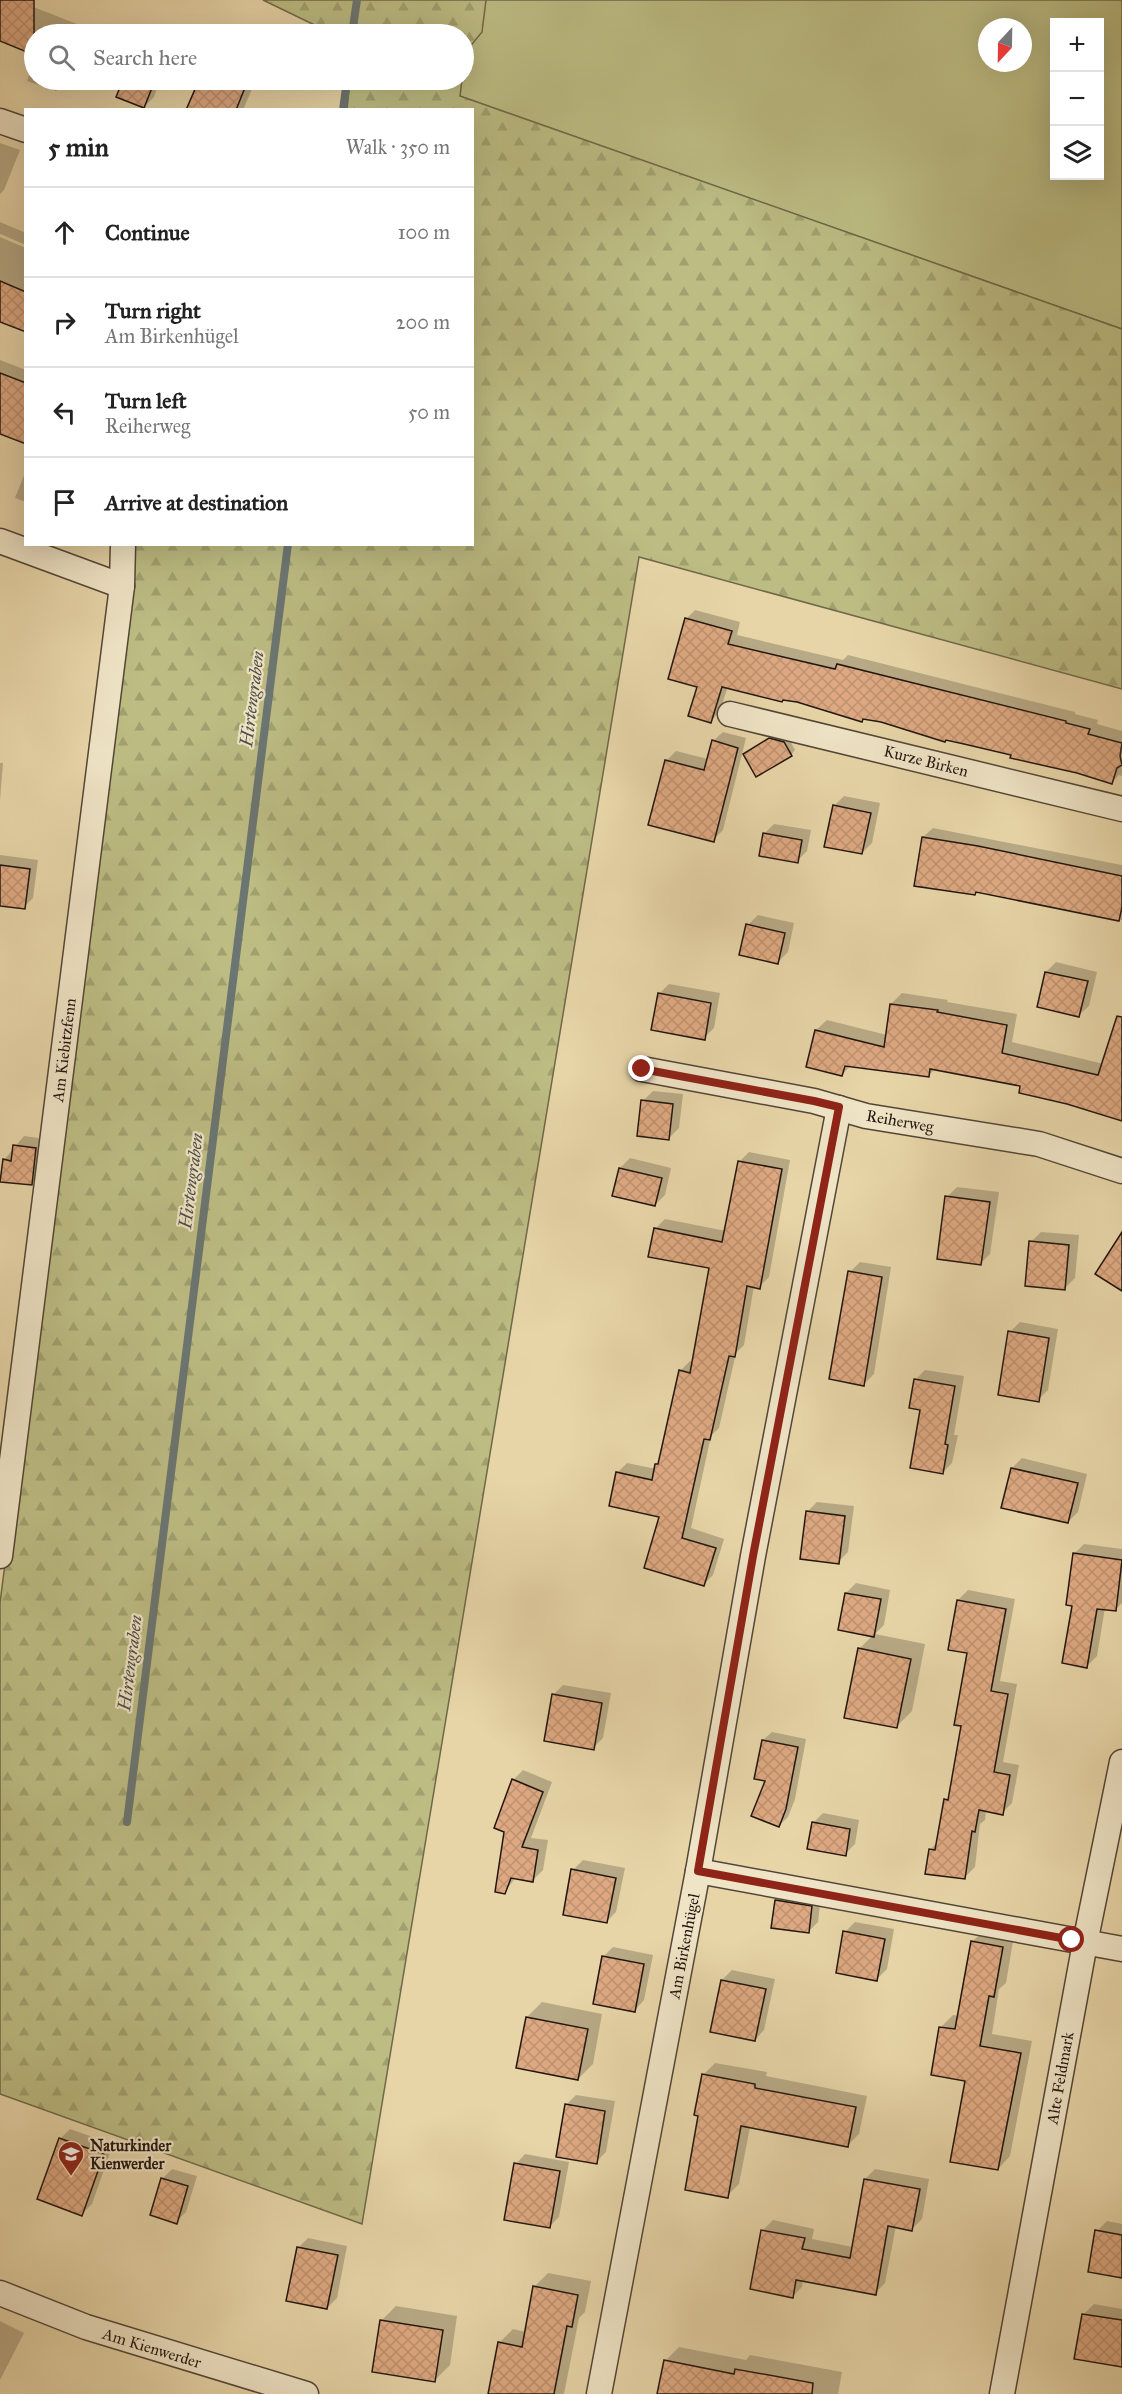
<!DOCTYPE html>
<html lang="en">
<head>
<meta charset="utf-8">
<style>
	:root { --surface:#fff; --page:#f6f6f6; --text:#222; --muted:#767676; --line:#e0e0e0 }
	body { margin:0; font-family:"IM FELL Great Primer",serif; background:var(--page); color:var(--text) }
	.controls { position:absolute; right:18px; top:18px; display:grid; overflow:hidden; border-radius:0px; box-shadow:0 6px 24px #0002 }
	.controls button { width:54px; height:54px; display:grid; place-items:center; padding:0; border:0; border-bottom:2px solid var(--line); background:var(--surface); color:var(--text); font:30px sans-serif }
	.compass { position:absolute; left:978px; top:18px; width:54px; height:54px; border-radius:50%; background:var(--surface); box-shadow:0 6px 24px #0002; rotate:202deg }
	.stop { position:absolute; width:18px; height:18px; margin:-14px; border:4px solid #8f2418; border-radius:50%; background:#fff }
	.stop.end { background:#8f2418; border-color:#fff; box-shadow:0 2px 6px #0008 }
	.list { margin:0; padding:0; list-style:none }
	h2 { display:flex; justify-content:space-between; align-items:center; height:78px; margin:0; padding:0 24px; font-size:26px }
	h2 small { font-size:20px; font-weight:400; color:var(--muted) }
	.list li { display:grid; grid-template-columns:39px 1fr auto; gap:18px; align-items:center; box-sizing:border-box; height:90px; padding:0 24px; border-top:2px solid var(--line) }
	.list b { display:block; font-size:22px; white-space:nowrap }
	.list p { margin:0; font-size:20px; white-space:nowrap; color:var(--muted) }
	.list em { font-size:20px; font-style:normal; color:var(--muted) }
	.icon { flex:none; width:33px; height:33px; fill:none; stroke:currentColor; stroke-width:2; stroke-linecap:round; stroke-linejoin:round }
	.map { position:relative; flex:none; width:1122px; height:2394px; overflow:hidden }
	.search { position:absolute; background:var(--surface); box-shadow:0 6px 24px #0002; left:24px; top:24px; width:450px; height:66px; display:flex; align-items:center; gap:15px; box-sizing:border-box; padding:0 21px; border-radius:33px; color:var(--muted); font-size:22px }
	.panel { position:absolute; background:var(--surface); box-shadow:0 6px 24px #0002; left:24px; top:108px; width:450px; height:438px; border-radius:0px }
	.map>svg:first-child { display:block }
	.green { fill:#bcbc83; stroke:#6f694a; stroke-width:1.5; fill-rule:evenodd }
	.forest { fill:url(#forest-firs); stroke:#6f694a; stroke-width:1.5 }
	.shadow { fill:#0003 }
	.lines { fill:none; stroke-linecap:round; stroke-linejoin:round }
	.stream { stroke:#6b7672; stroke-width:8 }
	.building { fill:url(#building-cross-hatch); stroke:#221610; stroke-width:1.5 }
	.minor-casing { stroke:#534636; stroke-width:27 }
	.minor { stroke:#efe4c6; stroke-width:24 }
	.route { stroke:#8f2418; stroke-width:8 }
	.labels { text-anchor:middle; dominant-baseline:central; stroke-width:4.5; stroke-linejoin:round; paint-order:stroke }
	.street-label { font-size:16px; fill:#221610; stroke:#efe4c6 }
	.poi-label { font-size:16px; font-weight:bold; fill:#221610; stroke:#efe4c6; text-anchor:start }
	.water-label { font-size:18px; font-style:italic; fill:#4d4e49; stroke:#efe4c6 }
</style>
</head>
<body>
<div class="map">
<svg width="1122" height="2394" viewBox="0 0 1122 2394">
	<defs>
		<pattern id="forest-firs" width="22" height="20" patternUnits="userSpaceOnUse" patternTransform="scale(1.5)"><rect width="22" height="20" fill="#bcbc83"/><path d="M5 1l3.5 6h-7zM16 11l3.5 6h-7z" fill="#a1a170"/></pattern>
		<pattern id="building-cross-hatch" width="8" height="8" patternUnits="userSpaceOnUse" patternTransform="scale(1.5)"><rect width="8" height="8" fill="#dea982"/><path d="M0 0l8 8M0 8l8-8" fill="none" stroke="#be916f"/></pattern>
	</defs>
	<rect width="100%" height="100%" fill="#e7d5a8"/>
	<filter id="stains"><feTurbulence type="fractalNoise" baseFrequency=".00333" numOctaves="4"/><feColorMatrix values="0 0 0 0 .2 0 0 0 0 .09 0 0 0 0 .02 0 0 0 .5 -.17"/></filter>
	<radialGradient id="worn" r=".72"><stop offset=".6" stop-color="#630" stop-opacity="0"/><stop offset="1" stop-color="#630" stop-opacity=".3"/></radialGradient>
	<path class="green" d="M460,0h662v329l-663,-233 1,-16h4v-46zM1054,22h46v154h-46zM987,27h36v36h-36z"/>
	<g class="forest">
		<polygon points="263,0 486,0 482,32 468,49 464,73 464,34 333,34"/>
		<polygon points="350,80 462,80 460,96 1122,329 1122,689 639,557 362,2224 0,2094 0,1603 130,585 132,545 472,544 472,110 347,109"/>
	</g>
	<g class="shadow">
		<polygon points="0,0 22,0 21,2 87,28 84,34 34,34 34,54 0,39"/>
		<polygon points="34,62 34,80 67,80 56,91 27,81"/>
		<polygon points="125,80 160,80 154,97 144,107 118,97"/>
		<polygon points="201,80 256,80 243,110 188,110"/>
		<polygon points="0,143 20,150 4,190 0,194"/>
		<polygon points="0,222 26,233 26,245 0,234"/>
		<polygon points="0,237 26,248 26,331 0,300"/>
		<polygon points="0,360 26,370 26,389 0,432"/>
		<polygon points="26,470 26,502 15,498"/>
		<polygon points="695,610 740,622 737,635 843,660 848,655 1075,712 1075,714 1098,720 1097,724 1122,731 1122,776 1119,775 1112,782 881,721 728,686 720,711 711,721 699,686 686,619"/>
		<polygon points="723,732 746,738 723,830 713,840 666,761 676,751 708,759 713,741"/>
		<polygon points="775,734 788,737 795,750 791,755 745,754"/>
		<polygon points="0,763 3,763 0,800"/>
		<polygon points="844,796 880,803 872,843 862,853 834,806"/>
		<polygon points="774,824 811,830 807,851 797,861 764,834"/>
		<polygon points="933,828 1122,865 1122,920 977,891 974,894 923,837"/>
		<polygon points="0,855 38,860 33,898 24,907 0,904"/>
		<polygon points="758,915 794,923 788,952 778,962 748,925"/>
		<polygon points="1056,962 1097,972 1089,1006 1079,1015 1046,972"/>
		<polygon points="669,984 720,993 714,1028 704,1038 659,994"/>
		<polygon points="902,993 948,1000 947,1002 1017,1014 1012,1042 1104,1064 1122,1042 1122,1120 1022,1085 935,1069 928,1076 851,1065 842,1075 816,1030 827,1020 887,1035 891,1004"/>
		<polygon points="653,1091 683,1094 679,1128 669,1138 643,1101"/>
		<polygon points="24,1136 45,1139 41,1174 31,1184 4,1160"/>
		<polygon points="749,1152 790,1160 769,1277 759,1287 754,1286 744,1345 736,1353 719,1428 711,1436 691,1528 724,1539 713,1575 704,1584 661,1516 617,1473 627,1463 656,1469 660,1461 680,1371 690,1361 693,1362 710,1267 655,1229 665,1219 726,1231 739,1162"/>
		<polygon points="630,1158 671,1168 665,1195 655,1205 620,1168"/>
		<polygon points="957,1187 999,1192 990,1254 980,1264 947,1197"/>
		<polygon points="1041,1232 1079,1235 1075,1278 1065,1288 1031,1242"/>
		<polygon points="860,1262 891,1267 874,1374 864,1384 850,1272"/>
		<polygon points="1020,1322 1058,1329 1048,1390 1038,1400 1010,1332"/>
		<polygon points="925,1370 964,1376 954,1435 958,1435 952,1463 942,1473 915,1380"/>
		<polygon points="1022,1458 1087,1474 1078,1512 1068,1522 1012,1468"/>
		<polygon points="817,1502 854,1506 848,1552 838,1562 807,1512"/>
		<polygon points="1084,1544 1122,1549 1122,1603 1115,1610 1105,1608 1097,1656 1087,1666 1074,1604 1074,1554"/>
		<polygon points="856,1583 890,1590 884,1625 875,1634 925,1644 912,1711 897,1726 859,1649 873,1635 846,1593"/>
		<polygon points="968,1590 1015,1599 1000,1681 1017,1684 1003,1762 1019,1765 1012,1803 1002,1813 986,1810 985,1820 980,1824 975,1867 965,1877 930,1850 938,1841 946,1800 951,1795 963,1725 969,1652 958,1600"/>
		<polygon points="563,1685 611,1693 603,1738 593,1748 553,1695"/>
		<polygon points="772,1732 806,1739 795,1799 788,1817 779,1826 767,1780 763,1740"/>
		<polygon points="523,1770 552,1782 531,1838 548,1840 543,1870 533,1880 516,1877 504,1893 513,1780"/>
		<polygon points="823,1813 859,1820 855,1844 845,1854 813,1823"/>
		<polygon points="583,1860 625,1868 616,1912 606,1922 573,1870"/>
		<polygon points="786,1890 821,1897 818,1922 808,1932 776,1900"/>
		<polygon points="855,1922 894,1929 887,1969 877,1979 845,1932"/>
		<polygon points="985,1929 1014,1935 1006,1983 999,1989 992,2034 1032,2041 1010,2156 998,2169 967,2080 941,2027 953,2015 959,2016 972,1942"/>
		<polygon points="613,1947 653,1955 644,2000 635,2010 603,1957"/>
		<polygon points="732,1970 775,1979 764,2030 755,2040 712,2031 722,1980"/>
		<polygon points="542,2002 602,2014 593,2064 578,2079 527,2017"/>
		<polygon points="715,2063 767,2072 766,2076 867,2096 859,2134 847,2146 750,2127 739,2184 727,2196 700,2115 703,2075"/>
		<polygon points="576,2095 615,2101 606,2152 596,2162 566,2105"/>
		<polygon points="70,2129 113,2144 92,2204 82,2214 60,2139"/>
		<polygon points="525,2154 569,2162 559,2217 549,2227 516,2164"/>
		<polygon points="172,2169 197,2176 186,2212 176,2222 162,2179"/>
		<polygon points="875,2169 929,2179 922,2219 912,2229 896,2226 885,2283 875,2293 803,2280 802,2287 792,2297 763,2230 773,2220 814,2229 812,2239 853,2247 865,2179"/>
		<polygon points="1107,2221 1122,2224 1122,2277 1097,2231"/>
		<polygon points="308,2238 347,2246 337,2298 327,2308 298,2248"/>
		<polygon points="548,2273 591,2281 585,2312 579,2318 564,2394 489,2394 499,2343 513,2329 526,2332 534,2287"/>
		<polygon points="1094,2304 1122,2309 1122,2363 1084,2314"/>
		<polygon points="396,2306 457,2316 450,2365 435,2380 381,2321"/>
		<polygon points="0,2321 24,2333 0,2380"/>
		<polygon points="679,2347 746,2360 750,2355 842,2372 838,2394 663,2394 665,2361"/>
	</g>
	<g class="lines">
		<g class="stream">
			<polyline points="352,34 357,0"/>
			<polyline points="343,110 347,80"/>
			<polyline points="127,1822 288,544"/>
		</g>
	</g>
	<g class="building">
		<polygon points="0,0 34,0 34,55 0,41"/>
		<polygon points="123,80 155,80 144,108 116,97"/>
		<polygon points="199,80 248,80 236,110 186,110"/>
		<polygon points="0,281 26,292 26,332 0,322"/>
		<polygon points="0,373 26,383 26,444 0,434"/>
		<polygon points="685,618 732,631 728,644 835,669 837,664 1066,721 1066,723 1090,729 1088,734 1122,743 1120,756 1122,765 1117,768 1112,784 1077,773 1010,758 1011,755 964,744 946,740 945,742 881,722 863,719 862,722 797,702 783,700 782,702 722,687 711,723 688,716 697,687 668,679"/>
		<polygon points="769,738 784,742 792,756 756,777 743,754"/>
		<polygon points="712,740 738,748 714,842 648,825 665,760 704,770"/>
		<polygon points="833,805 871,813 862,854 824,847"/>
		<polygon points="763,833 802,840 798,863 759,856"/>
		<polygon points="922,837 978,846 1122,876 1122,907 1119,921 976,892 975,895 914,886"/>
		<polygon points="0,865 30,869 25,909 0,906"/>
		<polygon points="746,924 785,933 778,964 739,955"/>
		<polygon points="1045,972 1088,981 1079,1017 1037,1007"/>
		<polygon points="658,993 711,1003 705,1040 651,1030"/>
		<polygon points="890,1004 938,1010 937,1012 1007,1025 1002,1053 1098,1075 1117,1016 1122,1017 1122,1121 1067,1104 1019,1093 1020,1086 930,1069 929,1077 845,1066 842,1076 806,1067 815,1030 884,1047"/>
		<polygon points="641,1100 673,1104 669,1140 637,1136"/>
		<polygon points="13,1145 36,1148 32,1185 0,1182 3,1159 11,1161"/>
		<polygon points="738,1161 782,1169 760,1289 747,1286 735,1357 729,1356 710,1440 704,1439 682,1538 716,1548 704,1586 644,1568 659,1517 609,1506 616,1472 652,1480 655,1464 658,1464 679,1370 690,1373 709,1268 648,1257 654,1228 722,1242"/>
		<polygon points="619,1168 662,1178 655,1206 612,1196"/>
		<polygon points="945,1196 990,1202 981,1265 937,1259"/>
		<polygon points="1122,1232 1122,1291 1095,1274"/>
		<polygon points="1029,1241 1069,1245 1065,1290 1025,1286"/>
		<polygon points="848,1271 882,1277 864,1386 829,1379"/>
		<polygon points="1008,1331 1049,1338 1039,1402 998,1395"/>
		<polygon points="914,1379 955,1386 945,1444 948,1445 943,1474 910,1468 920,1410 909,1408"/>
		<polygon points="1011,1468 1078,1483 1068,1523 1001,1508"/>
		<polygon points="806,1511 845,1516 839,1564 800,1559"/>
		<polygon points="1073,1553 1122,1560 1116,1611 1097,1609 1087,1668 1062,1663 1072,1606 1066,1605"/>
		<polygon points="845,1593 881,1599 874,1637 838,1630"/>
		<polygon points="957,1600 1006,1609 991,1691 1008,1694 994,1772 1010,1775 1003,1815 979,1810 975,1832 972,1831 965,1879 925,1874 929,1849 935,1850 944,1799 948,1800 961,1726 954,1725 967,1653 948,1650"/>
		<polygon points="858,1648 911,1659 897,1728 844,1718"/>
		<polygon points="552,1694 602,1703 594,1750 544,1741"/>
		<polygon points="762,1740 798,1747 786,1809 779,1827 751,1816 765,1781 754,1779"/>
		<polygon points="512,1779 543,1792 522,1847 538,1850 533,1882 511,1878 505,1894 495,1892 504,1832 494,1828"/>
		<polygon points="812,1822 850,1829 846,1856 807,1849"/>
		<polygon points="571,1869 616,1878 607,1923 563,1915"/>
		<polygon points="775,1900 812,1906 809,1933 771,1928"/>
		<polygon points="843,1931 885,1939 877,1981 836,1973"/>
		<polygon points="971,1941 1003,1947 994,1997 989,1996 980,2046 1021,2053 998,2170 950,2162 965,2081 931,2075 939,2027 955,2029"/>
		<polygon points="602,1956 644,1964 635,2012 593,2004"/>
		<polygon points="721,1980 766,1989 755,2041 710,2032"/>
		<polygon points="526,2017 588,2029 578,2080 516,2068"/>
		<polygon points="702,2074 755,2084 755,2088 856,2107 848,2147 741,2126 728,2198 685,2190 698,2116 694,2115"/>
		<polygon points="565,2104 605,2111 597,2164 556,2157"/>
		<polygon points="59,2138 104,2154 82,2216 37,2199"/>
		<polygon points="514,2163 560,2171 550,2228 504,2220"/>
		<polygon points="161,2178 188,2186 177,2224 150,2215"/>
		<polygon points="864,2179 920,2189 912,2231 888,2226 876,2295 796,2280 793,2298 750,2289 761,2230 805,2238 802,2249 850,2258"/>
		<polygon points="1095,2230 1122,2235 1122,2278 1088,2272"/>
		<polygon points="297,2247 338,2255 327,2309 286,2301"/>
		<polygon points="533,2286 578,2295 572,2327 567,2326 554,2394 488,2394 498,2342 522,2347"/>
		<polygon points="1082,2314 1122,2320 1122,2367 1074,2359"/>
		<polygon points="380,2320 443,2330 435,2382 372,2372"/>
		<polygon points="664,2360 734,2374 735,2369 813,2383 812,2394 657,2394"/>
	</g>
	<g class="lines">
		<g class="minor-casing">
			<g id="minor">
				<polyline points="0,121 26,130"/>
				<polyline points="0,541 122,586"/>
				<polyline points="730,714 1122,809"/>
				<polyline points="642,1069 814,1101 866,1116 1039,1144 1122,1171"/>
				<polyline points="0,1556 122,586 123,544"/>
				<polyline points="698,1871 1122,1949"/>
				<polyline points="0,2293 86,2327 306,2394"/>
				<polyline points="599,2394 698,1871 753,1556 839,1108"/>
				<polyline points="1002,2394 1085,1943 1122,1762"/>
			</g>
		</g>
		<use href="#minor" class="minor"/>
	</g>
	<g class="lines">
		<polyline class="route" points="642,1069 814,1101 839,1107 753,1556 698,1871 1072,1940"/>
	</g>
	<defs>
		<g id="school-pin" transform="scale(1.35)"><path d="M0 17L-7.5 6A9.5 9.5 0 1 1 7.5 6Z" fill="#8f2418" stroke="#efe4c6"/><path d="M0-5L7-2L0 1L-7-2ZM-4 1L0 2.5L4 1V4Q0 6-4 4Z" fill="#fff"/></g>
	</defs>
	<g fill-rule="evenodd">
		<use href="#school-pin" x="71" y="2154"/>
	</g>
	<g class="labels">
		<g class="street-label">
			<text transform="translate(926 761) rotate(14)">Kurze Birken</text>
			<text transform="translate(64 1050) rotate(-83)">Am Kiebitzfenn</text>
			<text transform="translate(900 1121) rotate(10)">Reiherweg</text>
			<text transform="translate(684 1946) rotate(-79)">Am Birkenhügel</text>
			<text transform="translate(1060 2078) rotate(-80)">Alte Feldmark</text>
			<text transform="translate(152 2348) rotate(17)">Am Kienwerder</text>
		</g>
		<g class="poi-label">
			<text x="90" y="2145">Naturkinder<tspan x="90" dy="18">Kienwerder</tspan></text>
		</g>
		<g class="water-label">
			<text transform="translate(252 699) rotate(-83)">Hirtengraben</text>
			<text transform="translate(191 1181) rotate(-83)">Hirtengraben</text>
			<text transform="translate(130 1663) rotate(-83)">Hirtengraben</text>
		</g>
	</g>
	<rect width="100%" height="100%" filter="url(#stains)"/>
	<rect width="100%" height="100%" fill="url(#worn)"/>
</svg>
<div class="controls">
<button>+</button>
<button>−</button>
<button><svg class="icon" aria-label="layers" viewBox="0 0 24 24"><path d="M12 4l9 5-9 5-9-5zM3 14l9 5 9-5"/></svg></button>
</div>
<svg class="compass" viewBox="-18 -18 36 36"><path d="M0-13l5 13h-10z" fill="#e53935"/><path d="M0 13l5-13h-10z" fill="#767676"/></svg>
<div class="stop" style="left:1072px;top:1940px"></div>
<div class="stop end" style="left:642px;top:1069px"></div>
<div class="search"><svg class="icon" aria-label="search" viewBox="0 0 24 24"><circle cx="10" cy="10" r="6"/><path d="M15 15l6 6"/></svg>Search here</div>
<section class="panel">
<h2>5 min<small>Walk · 350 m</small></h2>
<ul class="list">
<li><svg class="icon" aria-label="ahead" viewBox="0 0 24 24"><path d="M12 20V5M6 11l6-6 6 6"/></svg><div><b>Continue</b></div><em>100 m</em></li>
<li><svg class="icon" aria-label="right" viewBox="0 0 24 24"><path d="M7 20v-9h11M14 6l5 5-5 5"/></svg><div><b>Turn right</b><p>Am Birkenhügel</p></div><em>200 m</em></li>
<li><svg class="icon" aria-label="left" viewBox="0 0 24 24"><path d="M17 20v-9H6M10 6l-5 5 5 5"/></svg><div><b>Turn left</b><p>Reiherweg</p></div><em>50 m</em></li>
<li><svg class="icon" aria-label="arrive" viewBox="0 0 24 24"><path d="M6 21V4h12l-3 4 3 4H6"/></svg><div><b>Arrive at destination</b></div></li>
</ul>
</section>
</div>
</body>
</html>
